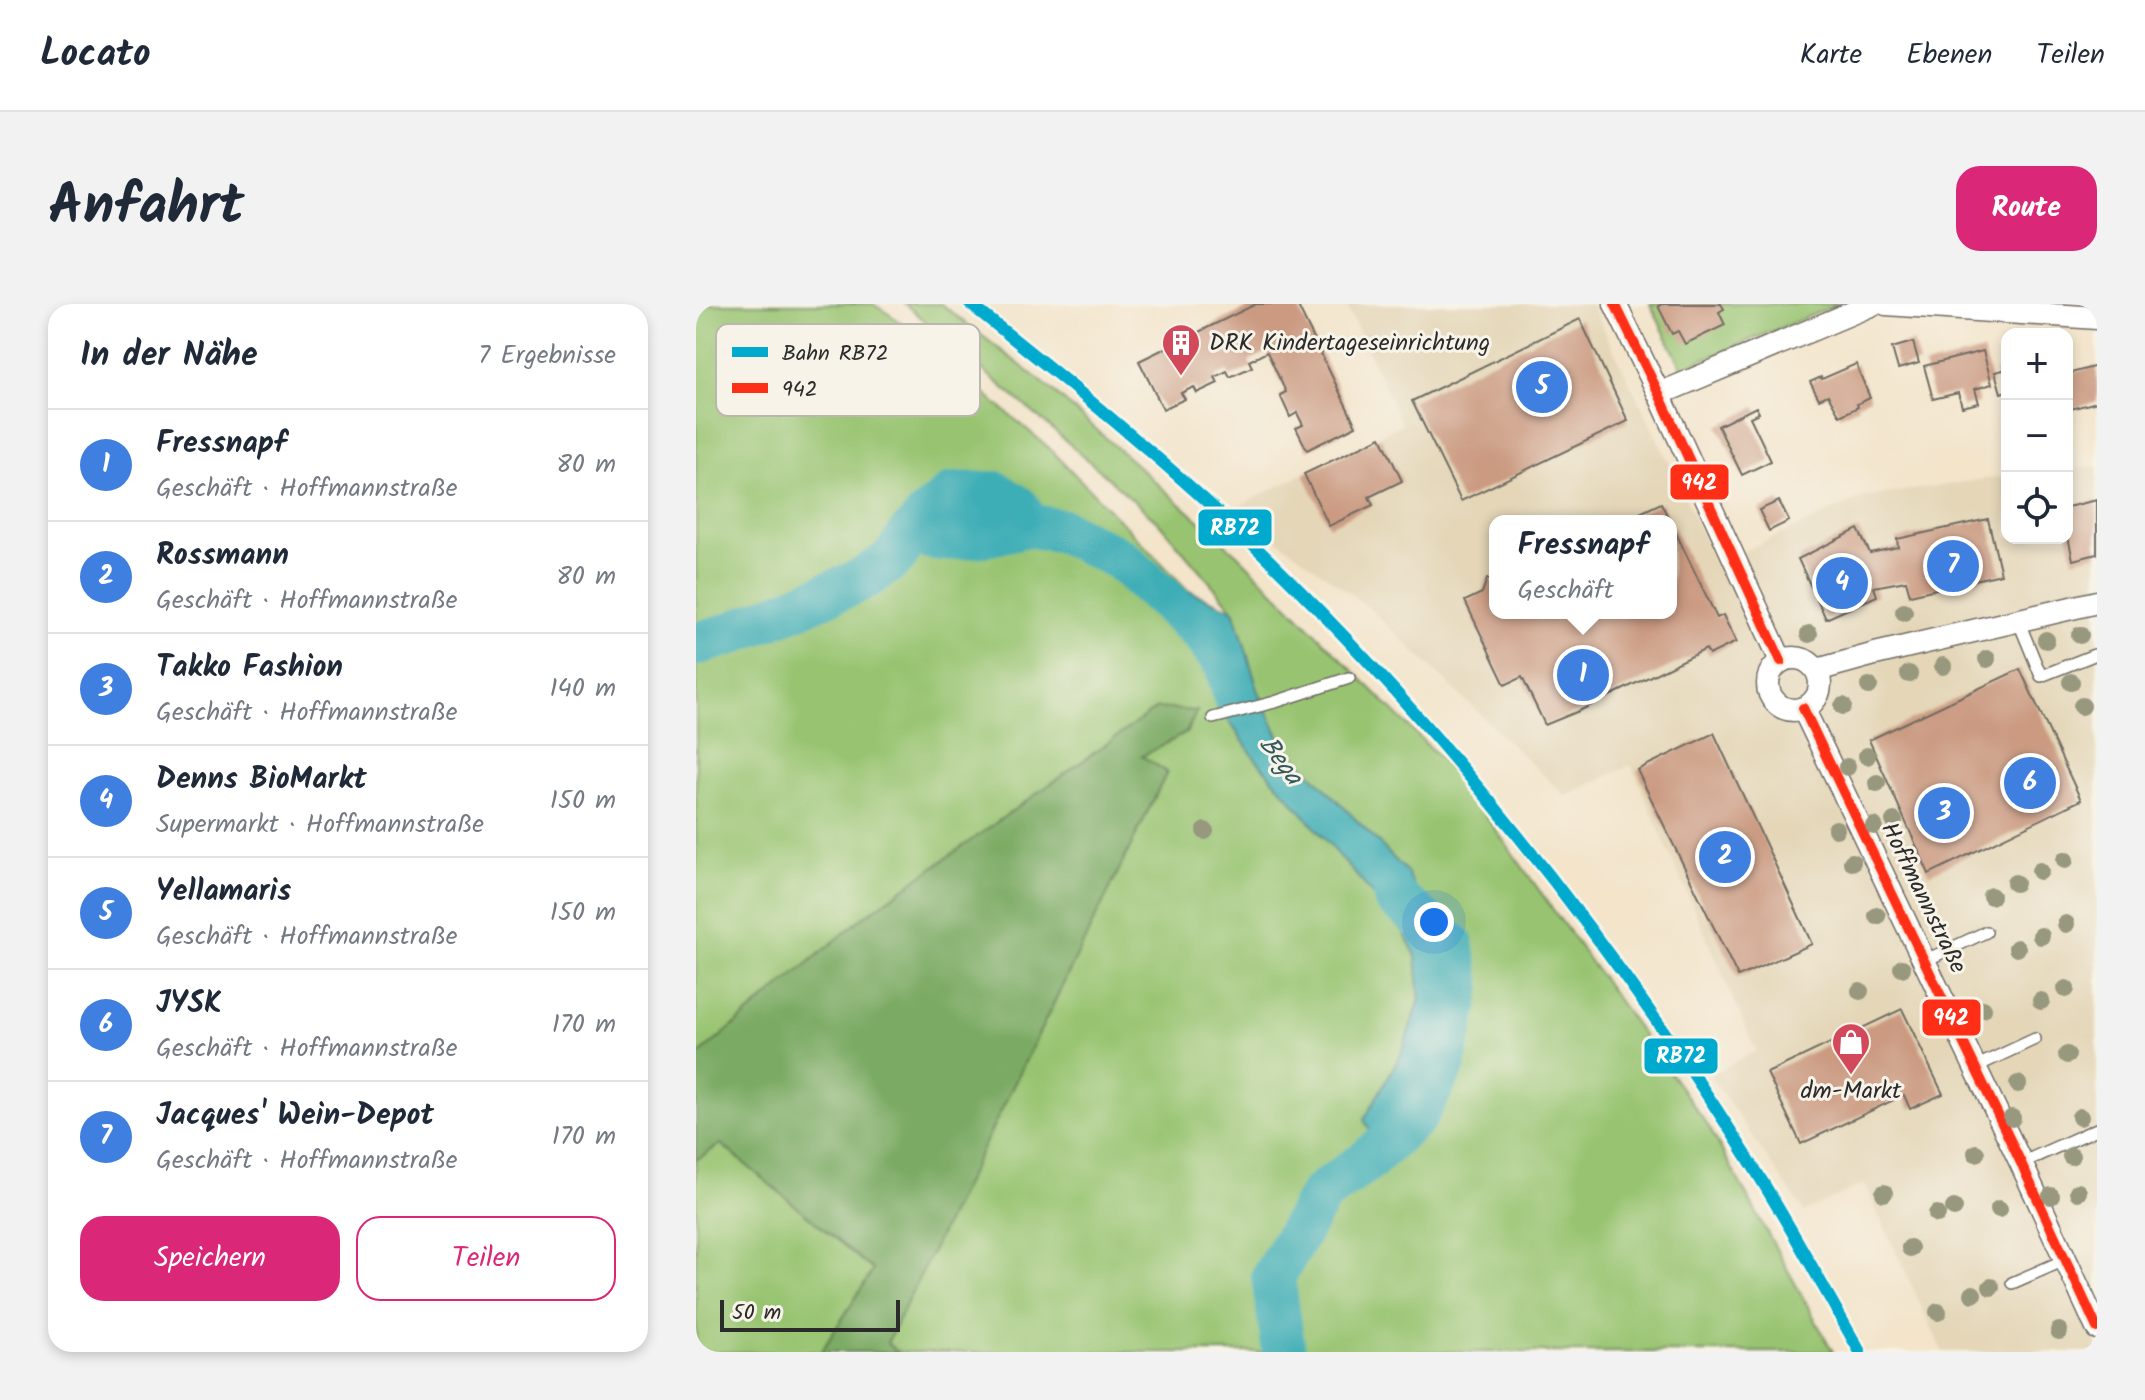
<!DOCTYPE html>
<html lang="de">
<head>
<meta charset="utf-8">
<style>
	:root { --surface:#fff; --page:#f2f2f3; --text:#1f2937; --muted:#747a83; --line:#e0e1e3; --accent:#db2777 }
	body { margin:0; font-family:Kalam,sans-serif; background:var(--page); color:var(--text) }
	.controls { position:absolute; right:24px; top:24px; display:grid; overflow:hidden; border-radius:16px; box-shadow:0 4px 12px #0003 }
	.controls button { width:72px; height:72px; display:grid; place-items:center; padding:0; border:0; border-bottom:2px solid var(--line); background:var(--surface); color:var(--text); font:40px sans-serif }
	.scale { position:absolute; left:24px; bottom:20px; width:180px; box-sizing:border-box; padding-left:8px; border:4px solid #2b2b2b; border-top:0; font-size:22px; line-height:28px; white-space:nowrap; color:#2b2b2b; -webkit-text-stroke:6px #f7f3e8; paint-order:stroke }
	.you { position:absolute; left:738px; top:618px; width:28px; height:28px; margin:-20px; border:6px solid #fff; border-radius:50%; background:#1a73e8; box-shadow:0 0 0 12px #1a73e833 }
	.badge { display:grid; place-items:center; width:52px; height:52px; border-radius:50%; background:var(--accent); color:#fff; font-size:26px; font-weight:700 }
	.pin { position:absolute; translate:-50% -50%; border:4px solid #fff; box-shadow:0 2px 8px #0006 }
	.popup { position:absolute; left:793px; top:211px; width:188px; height:104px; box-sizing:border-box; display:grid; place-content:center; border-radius:16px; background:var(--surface); filter:drop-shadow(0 2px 6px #0005); font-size:26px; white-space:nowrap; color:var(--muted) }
	.popup b { font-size:30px; color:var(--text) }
	.popup::after { content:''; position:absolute; left:50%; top:100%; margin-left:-16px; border:16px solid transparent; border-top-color:var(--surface) }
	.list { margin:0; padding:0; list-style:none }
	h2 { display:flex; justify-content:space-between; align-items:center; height:104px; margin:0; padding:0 32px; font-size:34px }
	h2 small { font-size:26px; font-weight:400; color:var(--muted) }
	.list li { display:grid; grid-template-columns:52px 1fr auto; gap:24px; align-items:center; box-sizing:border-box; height:112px; padding:0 32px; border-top:2px solid var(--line) }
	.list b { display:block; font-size:30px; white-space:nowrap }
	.list p { margin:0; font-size:26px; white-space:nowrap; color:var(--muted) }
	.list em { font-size:26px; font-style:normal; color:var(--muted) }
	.actions { display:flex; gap:16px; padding:24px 32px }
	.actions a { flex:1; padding:18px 0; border:2px solid var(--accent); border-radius:24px; text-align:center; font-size:28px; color:var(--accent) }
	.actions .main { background:var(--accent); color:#fff }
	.icon { flex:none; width:44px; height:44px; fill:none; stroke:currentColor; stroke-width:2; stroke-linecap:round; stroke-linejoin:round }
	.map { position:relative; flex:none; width:1401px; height:1048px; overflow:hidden; border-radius:24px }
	header { display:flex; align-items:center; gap:48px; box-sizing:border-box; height:112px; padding:0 40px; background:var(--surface); border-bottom:2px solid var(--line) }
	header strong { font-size:38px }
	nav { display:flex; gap:44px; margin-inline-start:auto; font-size:28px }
	.intro { display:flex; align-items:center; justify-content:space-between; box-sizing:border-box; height:192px; padding:0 48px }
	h1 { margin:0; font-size:56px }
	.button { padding:20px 36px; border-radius:24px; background:var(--accent); color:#fff; font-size:28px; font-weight:700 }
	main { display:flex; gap:48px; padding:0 48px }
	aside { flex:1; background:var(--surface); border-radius:24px; box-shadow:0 4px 12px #0003 }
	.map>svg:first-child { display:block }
	.built { fill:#e4d6b7; fill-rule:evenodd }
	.green { fill:#98c471; stroke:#62784e; stroke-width:2 }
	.forest { fill:#7aaa63; stroke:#526a47; stroke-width:2 }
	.water { fill:#3cadb6; stroke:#346c70; stroke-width:2 }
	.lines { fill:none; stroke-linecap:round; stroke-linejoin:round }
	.river { stroke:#3cadb6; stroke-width:44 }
	.building { fill:#cb9a81 }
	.service-casing { stroke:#716c63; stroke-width:14 }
	.minor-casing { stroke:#716c63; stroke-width:25 }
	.service { stroke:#fff; stroke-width:11 }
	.minor { stroke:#fff; stroke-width:22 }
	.bus-1-casing { stroke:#f7f3e8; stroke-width:16 }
	.bus-1 { stroke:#ff2e17; stroke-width:10 }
	.rail-1-casing { stroke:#f7f3e8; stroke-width:18 }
	.rail-1 { stroke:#00a9ce; stroke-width:12 }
	.tree { fill:#97987e }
	.labels { text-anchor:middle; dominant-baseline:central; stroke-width:6; stroke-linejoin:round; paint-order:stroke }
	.poi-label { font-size:24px; fill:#2b2b2b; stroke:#f7f3e8; text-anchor:start }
	.street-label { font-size:24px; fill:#2b2b2b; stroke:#f7f3e8 }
	.water-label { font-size:26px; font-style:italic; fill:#31585c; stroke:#f7f3e8 }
	.key { fill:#f7f3e8; stroke:#bab7af; stroke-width:2 }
	.key-label { font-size:22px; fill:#2b2b2b }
	.line-badge { stroke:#f7f3e8; stroke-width:3 }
	.badge-label { font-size:22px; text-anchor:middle; font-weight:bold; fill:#fff }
</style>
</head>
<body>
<header>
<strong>Locato</strong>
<nav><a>Karte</a><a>Ebenen</a><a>Teilen</a></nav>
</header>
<div class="intro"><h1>Anfahrt</h1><a class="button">Route</a></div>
<main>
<aside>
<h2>In der Nähe<small>7 Ergebnisse</small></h2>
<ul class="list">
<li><span class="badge" style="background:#3f7fe0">1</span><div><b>Fressnapf</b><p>Geschäft · Hoffmannstraße</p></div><em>80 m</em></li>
<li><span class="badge" style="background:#3f7fe0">2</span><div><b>Rossmann</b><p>Geschäft · Hoffmannstraße</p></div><em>80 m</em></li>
<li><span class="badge" style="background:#3f7fe0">3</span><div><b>Takko Fashion</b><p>Geschäft · Hoffmannstraße</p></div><em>140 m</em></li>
<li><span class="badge" style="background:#3f7fe0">4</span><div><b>Denns BioMarkt</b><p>Supermarkt · Hoffmannstraße</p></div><em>150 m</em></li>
<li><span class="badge" style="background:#3f7fe0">5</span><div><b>Yellamaris</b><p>Geschäft · Hoffmannstraße</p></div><em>150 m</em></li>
<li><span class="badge" style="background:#3f7fe0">6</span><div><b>JYSK</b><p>Geschäft · Hoffmannstraße</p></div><em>170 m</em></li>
<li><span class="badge" style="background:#3f7fe0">7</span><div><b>Jacques' Wein-Depot</b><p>Geschäft · Hoffmannstraße</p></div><em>170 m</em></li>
</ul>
<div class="actions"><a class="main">Speichern</a><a>Teilen</a></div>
</aside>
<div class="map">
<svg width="1401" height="1048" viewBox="0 0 1401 1048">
	<rect width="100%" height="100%" fill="#f7f3e8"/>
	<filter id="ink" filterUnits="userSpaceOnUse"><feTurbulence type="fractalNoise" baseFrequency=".0125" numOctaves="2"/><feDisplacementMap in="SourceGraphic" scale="16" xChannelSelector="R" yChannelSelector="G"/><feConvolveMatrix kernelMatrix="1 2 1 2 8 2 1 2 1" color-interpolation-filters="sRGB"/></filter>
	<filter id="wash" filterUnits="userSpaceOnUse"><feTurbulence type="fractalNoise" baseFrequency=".006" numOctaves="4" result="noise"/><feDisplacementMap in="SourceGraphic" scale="32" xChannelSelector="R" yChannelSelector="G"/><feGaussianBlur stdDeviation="1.8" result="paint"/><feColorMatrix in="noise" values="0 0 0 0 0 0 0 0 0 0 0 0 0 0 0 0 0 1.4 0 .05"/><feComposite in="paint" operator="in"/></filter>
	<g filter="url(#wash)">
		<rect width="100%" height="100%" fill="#f3e4ca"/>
		<path class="built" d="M650,0h245l79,160 45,100 149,-67 143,-21v62h60v-68l30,-4v886h-154l-79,-168 -60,28 -94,-137 46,-24 -125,-286 -66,31 -197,-189 -133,-99 167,-84zM799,217h176v92h-176z"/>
		<g class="green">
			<polygon points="0,0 177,0 196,12 352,143 493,287 512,324 526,400 558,453 706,624 720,652 724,695 705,750 669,816 681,837 711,795 739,751 711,568 587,441 562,386 538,306 462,218 361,129 209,0 245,0 350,81 542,251 759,469 1013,823 1137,1048 202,1048 191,1039 471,468 445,452 490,429 500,408 0,753"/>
			<polygon points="954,0 1143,0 986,64"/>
			<polygon points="25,840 178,966 125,1048 0,1048 0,856"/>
		</g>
		<polygon class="forest" points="461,404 501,407 490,429 446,452 471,468 191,1039 202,1048 125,1048 177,966 25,840 0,856 0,753 166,614"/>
		<polygon class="water" points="493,287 538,306 562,386 587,441 711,568 745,633 748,682 739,751 711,795 681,838 668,816 705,750 724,696 720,652 706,624 558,453 529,411 512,324"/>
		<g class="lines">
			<g class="river">
				<polyline points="214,230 235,208 257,190 300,189 323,204 331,221"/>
				<polyline points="0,340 34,330 168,275 198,254 214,230 246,235 295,230 331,221 367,227 424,255 505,328 530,361 539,393"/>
				<polyline points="588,1048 577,973 625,890 673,855 720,812 748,760 764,683 756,641 699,593"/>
			</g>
		</g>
		<g id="blocks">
			<g class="building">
				<polygon points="560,0 601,0 660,122 611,146 600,124 607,121 601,109 594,113 584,91 590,88 571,48 553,57 556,63 534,73 531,67 519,73 522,79 501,89 498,83 485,89 489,95 467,105 443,57"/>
				<polygon points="966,0 1025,0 1028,5 1023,8 1029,21 989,40 982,27 976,30 962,2"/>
				<polygon points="884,15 932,117 765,197 716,97"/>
				<polygon points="1217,38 1223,59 1202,65 1196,44"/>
				<polygon points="1287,47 1296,80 1279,85 1283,99 1266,103 1262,89 1237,95 1228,62"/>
				<polygon points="1160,60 1174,94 1161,100 1162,103 1144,112 1132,91 1123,95 1114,78 1125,73 1126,75"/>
				<polygon points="1401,62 1401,98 1371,106 1371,70"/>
				<polygon points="1311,65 1311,87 1305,89 1299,68"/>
				<polygon points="1060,103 1063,109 1054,113 1075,157 1046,171 1022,122"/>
				<polygon points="685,133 706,177 673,193 677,201 633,222 608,170"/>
				<polygon points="1401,196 1401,250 1377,256 1371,228 1371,203"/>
				<polygon points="1083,197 1093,217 1073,227 1063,206"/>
				<polygon points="965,199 974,217 927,217"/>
				<polygon points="1292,215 1305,270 1214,291 1210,277 1178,283 1181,292 1130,315 1102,255 1162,225 1174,249 1202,243 1201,235"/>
				<polygon points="975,219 1021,314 1027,311 1040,338 1013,351 1010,345 883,407 849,421 826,373 809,381 769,297 786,289 791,275 799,278 799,309 975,309"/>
				<polygon points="1324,365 1385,496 1233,570 1173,436"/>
				<polygon points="1018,429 1116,640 1042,673 941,466"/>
				<polygon points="1206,705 1247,790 1214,805 1208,791 1105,840 1071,769"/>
			</g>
		</g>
	</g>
	<g filter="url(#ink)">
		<use href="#blocks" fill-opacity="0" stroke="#716c63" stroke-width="2"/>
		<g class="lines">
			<g class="service-casing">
				<g id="service">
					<polyline points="1322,316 1345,372 1398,351"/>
					<polyline points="517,414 579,398 653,374"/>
					<polyline points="1228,657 1290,628"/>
					<polyline points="1279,763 1339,735"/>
					<polyline points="1325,859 1401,825"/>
					<polyline points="1316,979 1369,956"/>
				</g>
			</g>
			<g class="minor-casing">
				<g id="minor">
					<polyline points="919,0 963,90 1085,357"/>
					<polyline points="1190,0 1401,14"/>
					<polyline points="963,90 1177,0"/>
					<circle cx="1098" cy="380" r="26"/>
					<polyline points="1121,366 1179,350 1401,298"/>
					<polyline points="1107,404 1325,859 1401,1024"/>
				</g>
			</g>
			<use href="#service" class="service"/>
			<use href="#minor" class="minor"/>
			<g class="bus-1-casing">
				<g id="bus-1">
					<polyline points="919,0 963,90 1085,357"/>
					<polyline points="1107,404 1325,859 1401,1024"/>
				</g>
			</g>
			<use href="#bus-1" class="bus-1"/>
			<g class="rail-1-casing">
				<path id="rail-1" d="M274,0c101,80 203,163 296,253 178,174 333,370 468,579 45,70 85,143 126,216"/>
			</g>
			<use href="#rail-1" class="rail-1"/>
		</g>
		<g class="tree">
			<circle cx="1208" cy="308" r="9"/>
			<circle cx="1113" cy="330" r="9"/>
			<circle cx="1384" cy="331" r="9"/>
			<circle cx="1350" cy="336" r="9"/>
			<circle cx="1291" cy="355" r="9"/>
			<circle cx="1247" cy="362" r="9"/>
			<circle cx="1213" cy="370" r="9"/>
			<circle cx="1375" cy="378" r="9"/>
			<circle cx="1173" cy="382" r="9"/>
			<circle cx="1147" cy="402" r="9"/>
			<circle cx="1386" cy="402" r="9"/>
			<circle cx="1171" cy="452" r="9"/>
			<circle cx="1151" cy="463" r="9"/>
			<circle cx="1181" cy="479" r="9"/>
			<circle cx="1198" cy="517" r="9"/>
			<circle cx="1178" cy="522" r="9"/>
			<circle cx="1140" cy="525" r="9"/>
			<circle cx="509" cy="527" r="9"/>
			<circle cx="1369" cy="556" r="9"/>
			<circle cx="1156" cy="558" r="9"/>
			<circle cx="1344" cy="567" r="9"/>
			<circle cx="1319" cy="579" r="9"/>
			<circle cx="1295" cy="592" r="9"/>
			<circle cx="1181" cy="612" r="9"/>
			<circle cx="1370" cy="620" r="9"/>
			<circle cx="1345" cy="632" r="9"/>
			<circle cx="1321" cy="644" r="9"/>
			<circle cx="1206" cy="664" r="9"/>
			<circle cx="1370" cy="685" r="9"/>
			<circle cx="1164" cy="687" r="9"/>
			<circle cx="1345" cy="697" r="9"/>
			<circle cx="1287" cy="705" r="9"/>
			<circle cx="1266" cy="708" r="9"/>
			<circle cx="1371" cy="751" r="9"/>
			<circle cx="1322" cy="780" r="9"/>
			<circle cx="1384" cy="813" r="9"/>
			<circle cx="1316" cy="814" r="9"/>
			<circle cx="1280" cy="849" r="9"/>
			<circle cx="1375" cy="852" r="9"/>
			<circle cx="1382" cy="888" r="9"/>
			<circle cx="1188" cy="889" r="9"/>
			<circle cx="1355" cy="892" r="9"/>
			<circle cx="1258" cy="904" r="9"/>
			<circle cx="1303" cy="905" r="9"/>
			<circle cx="1241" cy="910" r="9"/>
			<circle cx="1214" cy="944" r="9"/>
			<circle cx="1295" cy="983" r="9"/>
			<circle cx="1277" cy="990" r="9"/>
			<circle cx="1242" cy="1008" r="9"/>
			<circle cx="1363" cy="1027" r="9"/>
		</g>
	</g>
	<defs>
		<g id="building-pin" transform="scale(2)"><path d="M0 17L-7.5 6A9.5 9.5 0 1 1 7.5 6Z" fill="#d1495b" stroke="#f7f3e8"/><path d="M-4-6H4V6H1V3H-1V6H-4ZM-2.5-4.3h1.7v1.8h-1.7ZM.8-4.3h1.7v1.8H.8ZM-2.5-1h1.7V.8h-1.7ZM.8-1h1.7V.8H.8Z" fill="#fff"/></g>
		<g id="shop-pin" transform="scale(2)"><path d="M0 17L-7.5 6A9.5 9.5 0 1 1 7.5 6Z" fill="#d1495b" stroke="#f7f3e8"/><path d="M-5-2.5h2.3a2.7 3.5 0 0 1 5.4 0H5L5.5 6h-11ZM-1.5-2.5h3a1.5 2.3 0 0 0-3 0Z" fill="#fff"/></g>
	</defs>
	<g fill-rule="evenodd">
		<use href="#building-pin" x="485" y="39"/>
		<use href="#shop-pin" x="1155" y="738"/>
	</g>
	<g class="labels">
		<g class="poi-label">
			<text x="513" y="39">DRK Kindertageseinrichtung</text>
			<text x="1155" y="787" text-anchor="middle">dm-Markt</text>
		</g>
		<g class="street-label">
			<text transform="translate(1227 594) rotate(64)">Hoffmannstraße</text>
		</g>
		<g class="water-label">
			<text transform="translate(584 457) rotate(53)">Bega</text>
		</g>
	</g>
	<rect x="20" y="20" width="264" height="92" rx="12" class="key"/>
	<rect x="36" y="43" width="36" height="10" fill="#00a9ce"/>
	<rect x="36" y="79" width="36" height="10" fill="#ff2e17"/>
	<g class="key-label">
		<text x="86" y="56">Bahn RB72</text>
		<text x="86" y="92">942</text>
	</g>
	<g class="line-badge">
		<rect x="973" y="159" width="61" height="38" rx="8" fill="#ff2e17"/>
		<rect x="501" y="204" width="76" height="39" rx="8" fill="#00a9ce"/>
		<rect x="1225" y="694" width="61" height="39" rx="8" fill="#ff2e17"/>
		<rect x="947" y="733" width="76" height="38" rx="8" fill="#00a9ce"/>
	</g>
	<g class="badge-label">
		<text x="1003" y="186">942</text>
		<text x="539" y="231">RB72</text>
		<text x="1255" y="721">942</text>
		<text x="985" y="759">RB72</text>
	</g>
</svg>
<div class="controls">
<button>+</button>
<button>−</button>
<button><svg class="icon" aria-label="locate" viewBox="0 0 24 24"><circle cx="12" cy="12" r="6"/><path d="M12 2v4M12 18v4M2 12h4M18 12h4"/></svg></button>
</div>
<div class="scale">50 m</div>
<div class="you"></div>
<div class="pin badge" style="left:887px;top:371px;background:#3f7fe0">1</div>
<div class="popup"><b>Fressnapf</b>Geschäft</div>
<div class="pin badge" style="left:1029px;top:553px;background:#3f7fe0">2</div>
<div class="pin badge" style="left:1248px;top:509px;background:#3f7fe0">3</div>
<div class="pin badge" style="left:1146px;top:279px;background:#3f7fe0">4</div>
<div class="pin badge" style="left:846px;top:83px;background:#3f7fe0">5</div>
<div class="pin badge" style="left:1334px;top:479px;background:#3f7fe0">6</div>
<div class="pin badge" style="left:1257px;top:262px;background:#3f7fe0">7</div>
</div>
</main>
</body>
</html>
